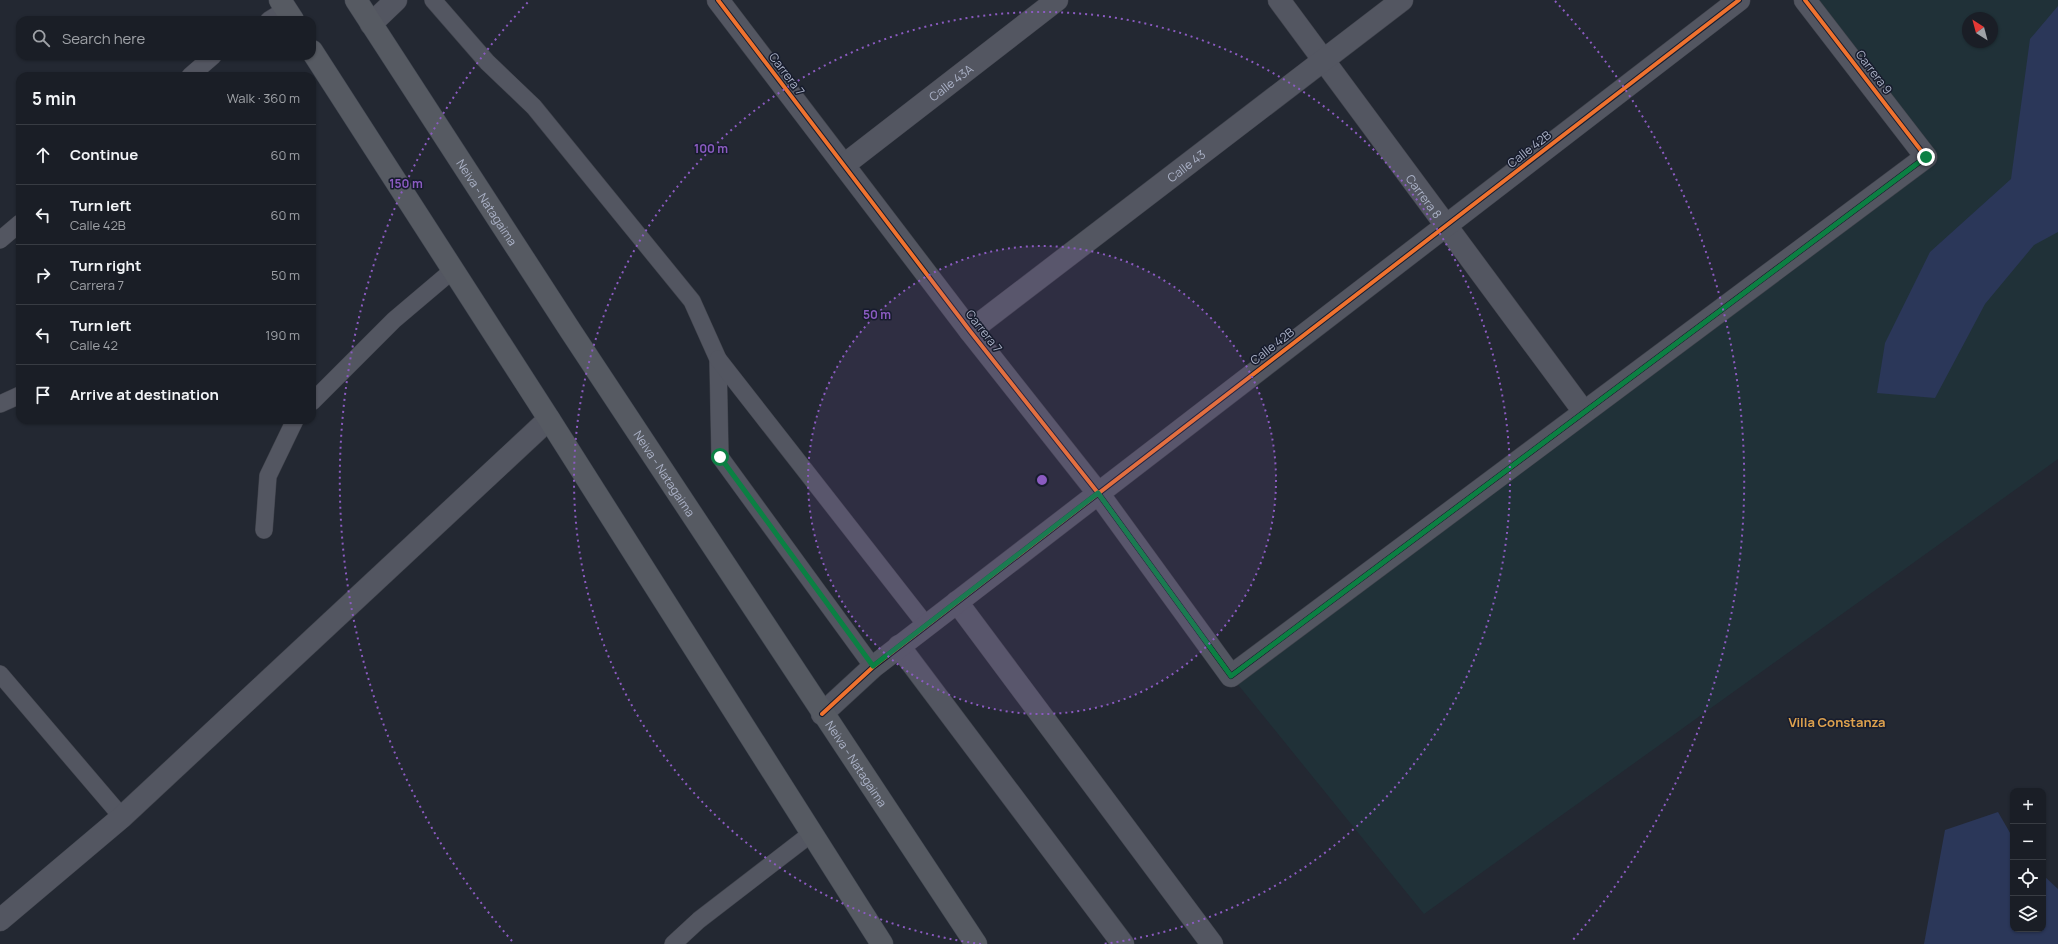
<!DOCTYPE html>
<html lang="en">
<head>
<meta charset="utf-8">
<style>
	:root { --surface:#1a1e26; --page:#272b32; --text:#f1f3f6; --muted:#9fa2a7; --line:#383c43 }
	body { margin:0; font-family:Manrope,sans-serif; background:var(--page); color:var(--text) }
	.controls { position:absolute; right:12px; bottom:12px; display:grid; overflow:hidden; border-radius:8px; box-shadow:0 1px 3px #0004 }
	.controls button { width:36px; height:36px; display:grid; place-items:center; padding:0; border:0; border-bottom:1px solid var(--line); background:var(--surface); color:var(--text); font:20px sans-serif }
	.compass { position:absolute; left:1962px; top:12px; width:36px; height:36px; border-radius:50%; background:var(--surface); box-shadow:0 1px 3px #0004; rotate:324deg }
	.stop { position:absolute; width:12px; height:12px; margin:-9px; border:3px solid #0b8043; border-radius:50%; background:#fff }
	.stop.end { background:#0b8043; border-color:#fff; box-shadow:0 1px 4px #0008 }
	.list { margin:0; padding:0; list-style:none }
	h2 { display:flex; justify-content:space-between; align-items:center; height:52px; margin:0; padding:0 16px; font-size:17px }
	h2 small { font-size:13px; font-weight:400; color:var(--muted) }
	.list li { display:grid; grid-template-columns:26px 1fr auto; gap:12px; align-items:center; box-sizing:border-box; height:60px; padding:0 16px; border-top:1px solid var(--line) }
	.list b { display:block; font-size:15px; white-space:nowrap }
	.list p { margin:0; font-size:13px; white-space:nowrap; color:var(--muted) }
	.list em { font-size:13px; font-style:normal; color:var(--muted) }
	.icon { flex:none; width:22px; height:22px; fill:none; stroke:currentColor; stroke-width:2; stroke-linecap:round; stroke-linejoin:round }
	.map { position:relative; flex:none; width:2058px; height:944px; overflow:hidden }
	.search { position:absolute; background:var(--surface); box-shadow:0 1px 3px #0004; left:16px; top:16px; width:300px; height:44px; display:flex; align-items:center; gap:10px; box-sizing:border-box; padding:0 14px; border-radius:12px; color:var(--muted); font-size:15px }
	.panel { position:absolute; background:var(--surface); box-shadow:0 1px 3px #0004; left:16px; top:72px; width:300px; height:352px; border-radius:12px }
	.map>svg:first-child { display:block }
	.green { fill:#203138; fill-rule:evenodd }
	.water { fill:#2b3759 }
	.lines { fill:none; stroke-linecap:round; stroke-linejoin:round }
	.service-casing { stroke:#3f424b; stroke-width:18 }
	.minor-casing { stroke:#3f424b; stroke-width:23 }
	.trunk-casing { stroke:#3f444e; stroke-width:23 }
	.service { stroke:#535661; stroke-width:17 }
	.minor { stroke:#535661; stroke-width:22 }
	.trunk { stroke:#565a62; stroke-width:22 }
	.cycleway-casing { stroke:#171c2d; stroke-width:6 }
	.cycleway { stroke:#ef722f; stroke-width:4 }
	.route { stroke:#0b8043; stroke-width:5 }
	.ring { fill:none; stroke:#8b5bc1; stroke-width:2; stroke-dasharray:2 4 }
	.labels { text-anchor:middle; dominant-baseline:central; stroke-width:3; stroke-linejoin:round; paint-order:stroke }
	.street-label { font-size:12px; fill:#aab1c6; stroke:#171c2d }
	.neighbourhood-label { font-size:13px; font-weight:bold; fill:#dea24e; stroke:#171c2d }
	.centre { fill:#8b5bc1; stroke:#171c2d; stroke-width:2 }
	.ring-label { font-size:12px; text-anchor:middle; font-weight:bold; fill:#8b5bc1; stroke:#171c2d; stroke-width:3; stroke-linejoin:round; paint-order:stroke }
</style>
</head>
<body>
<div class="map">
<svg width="2058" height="944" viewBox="0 0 2058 944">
	<rect width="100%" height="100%" fill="#232832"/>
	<path class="green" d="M1805,0h253v459l-634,455 -193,-238 695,-519zM1968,18h24v24h-24z"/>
	<g class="water">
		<polygon points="2058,6 2058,232 2034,245 1985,304 1935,398 1877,393 1885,343 1930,252 2011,179 2030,39"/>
		<polygon points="1998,812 2013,838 2013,929 2043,929 2043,875 2058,889 2058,944 1924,944 1945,830"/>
	</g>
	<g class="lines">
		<g class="service-casing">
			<g id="service">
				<polyline points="433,0 487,62 534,107 692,301 718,359 720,457 873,667"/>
				<polyline points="269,20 287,9"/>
				<polyline points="190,76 213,56"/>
				<polyline points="0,240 20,223"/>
				<polyline points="718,359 926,625"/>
				<polyline points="312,402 394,320 453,270"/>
				<polyline points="0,404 20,395"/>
				<polyline points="264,530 268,476 295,420"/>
				<polyline points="0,674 122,817"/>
				<polyline points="673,944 699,920 812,833"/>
			</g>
		</g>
		<g class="minor-casing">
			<g id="minor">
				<polyline points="718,0 970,331 1098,493 1231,676 1926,157 1805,0"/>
				<path id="s1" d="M1279,0l305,412"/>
				<polyline points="371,24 396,0"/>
				<path id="s2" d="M844,165l213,-165"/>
				<path id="s3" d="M970,331l432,-331"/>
				<polyline points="957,602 1212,944"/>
				<polyline points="899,646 1123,944"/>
				<polyline points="822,714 873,667 1739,0"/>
				<polyline points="0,920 122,817 549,419"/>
			</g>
		</g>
		<g class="trunk-casing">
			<g id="trunk">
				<polyline points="280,0 293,20"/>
				<path id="s4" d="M356,0l214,330 406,614"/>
				<polyline points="312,51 549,419 882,944"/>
			</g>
		</g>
		<use href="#service" class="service"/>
		<use href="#minor" class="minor"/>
		<use href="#trunk" class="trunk"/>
		<g class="cycleway-casing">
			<g id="cycleway">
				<polyline points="718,0 970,331 1098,493 1231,676 1926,157 1805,0"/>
				<polyline points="822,714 873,667 1739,0"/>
			</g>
		</g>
		<use href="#cycleway" class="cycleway"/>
	</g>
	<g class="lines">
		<polyline class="route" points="720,457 873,666 1098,493 1231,676 1926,157"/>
	</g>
	<circle cx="1042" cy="480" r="234" fill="#8b5bc1" fill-opacity=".12"/>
	<g class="ring">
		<circle cx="1042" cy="480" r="234"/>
		<path d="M981 944A468 468 0 1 1 1103 944"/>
		<path d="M512 941A702 702 0 0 1 529 1M1555 1A702 702 0 0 1 1572 941"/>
	</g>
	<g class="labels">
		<g class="street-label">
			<text transform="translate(1874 72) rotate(53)">Carrera 9</text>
			<text transform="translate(787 74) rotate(53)">Carrera 7</text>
			<text stroke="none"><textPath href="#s2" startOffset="135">Calle 43A</textPath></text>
			<text transform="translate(1529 149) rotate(-38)">Calle 42B</text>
			<text stroke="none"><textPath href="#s3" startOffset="272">Calle 43</textPath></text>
			<text stroke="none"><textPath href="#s1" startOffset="244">Carrera 8</textPath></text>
			<text stroke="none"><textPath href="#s4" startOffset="241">Neiva - Natagaima</textPath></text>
			<text transform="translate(984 331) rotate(52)">Carrera 7</text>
			<text transform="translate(1272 346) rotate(-38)">Calle 42B</text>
			<text stroke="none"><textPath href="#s4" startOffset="565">Neiva - Natagaima</textPath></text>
			<text stroke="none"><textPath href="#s4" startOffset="913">Neiva - Natagaima</textPath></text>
		</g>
		<g class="neighbourhood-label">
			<text x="1837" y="722">Villa Constanza</text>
		</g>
	</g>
	<circle cx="1042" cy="480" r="6" class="centre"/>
	<g class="ring-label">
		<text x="711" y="153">100 m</text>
		<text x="406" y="188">150 m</text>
		<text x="877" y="319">50 m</text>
	</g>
</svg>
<div class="controls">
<button>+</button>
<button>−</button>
<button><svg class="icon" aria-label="locate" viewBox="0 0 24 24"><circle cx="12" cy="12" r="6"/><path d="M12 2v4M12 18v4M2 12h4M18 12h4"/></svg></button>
<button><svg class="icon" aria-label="layers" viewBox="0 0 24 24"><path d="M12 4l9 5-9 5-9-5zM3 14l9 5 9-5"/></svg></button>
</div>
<svg class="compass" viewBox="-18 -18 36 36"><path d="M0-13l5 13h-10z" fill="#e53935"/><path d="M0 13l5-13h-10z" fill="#9fa2a7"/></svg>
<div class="stop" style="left:720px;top:457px"></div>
<div class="stop end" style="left:1926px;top:157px"></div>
<div class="search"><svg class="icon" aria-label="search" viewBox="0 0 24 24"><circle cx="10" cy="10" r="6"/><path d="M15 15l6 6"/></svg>Search here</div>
<section class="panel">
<h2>5 min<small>Walk · 360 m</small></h2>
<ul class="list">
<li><svg class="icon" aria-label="ahead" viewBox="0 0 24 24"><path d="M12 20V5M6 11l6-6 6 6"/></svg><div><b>Continue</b></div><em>60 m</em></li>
<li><svg class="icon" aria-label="left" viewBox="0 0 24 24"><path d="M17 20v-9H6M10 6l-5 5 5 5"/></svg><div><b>Turn left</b><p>Calle 42B</p></div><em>60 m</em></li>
<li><svg class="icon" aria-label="right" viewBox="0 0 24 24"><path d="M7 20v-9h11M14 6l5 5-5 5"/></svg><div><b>Turn right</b><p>Carrera 7</p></div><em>50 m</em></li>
<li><svg class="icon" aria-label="left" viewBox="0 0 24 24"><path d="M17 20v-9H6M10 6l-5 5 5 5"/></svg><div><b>Turn left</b><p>Calle 42</p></div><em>190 m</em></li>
<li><svg class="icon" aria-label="arrive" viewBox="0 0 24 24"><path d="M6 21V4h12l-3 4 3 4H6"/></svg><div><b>Arrive at destination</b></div></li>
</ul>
</section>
</div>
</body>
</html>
